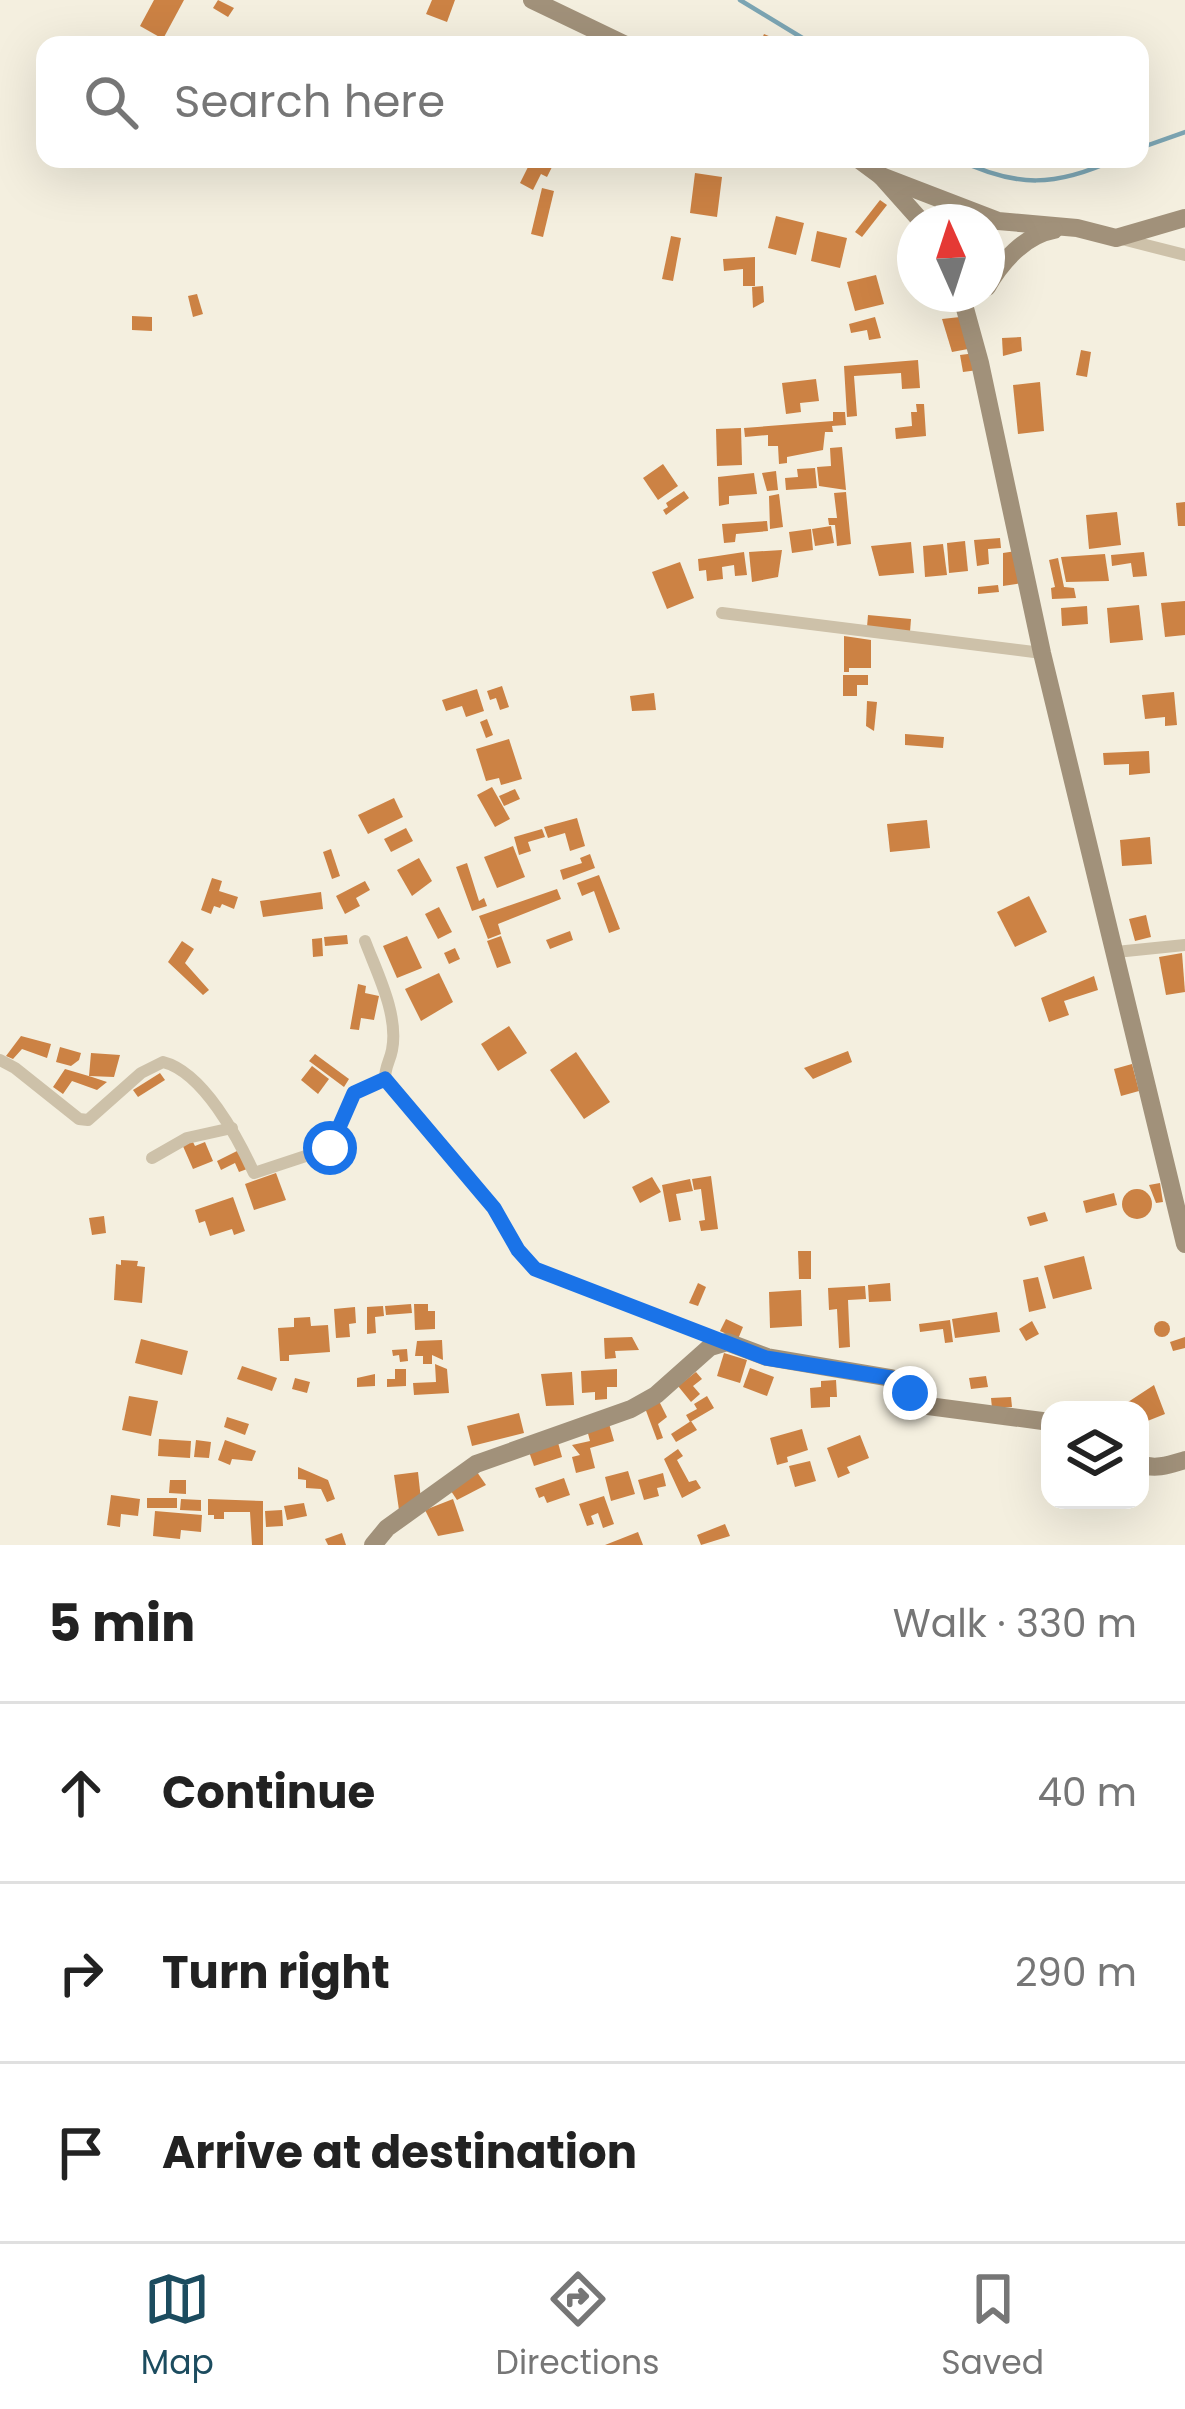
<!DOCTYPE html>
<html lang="en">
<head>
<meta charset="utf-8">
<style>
	:root { --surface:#fff; --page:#f2f2f2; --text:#222; --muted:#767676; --line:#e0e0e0; --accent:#1c4c5f }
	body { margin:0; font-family:Poppins,sans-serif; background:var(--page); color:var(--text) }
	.controls { position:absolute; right:36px; bottom:36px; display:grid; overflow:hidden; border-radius:24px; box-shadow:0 12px 48px #0002 }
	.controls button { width:108px; height:108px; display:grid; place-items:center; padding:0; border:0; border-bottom:3px solid var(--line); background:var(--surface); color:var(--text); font:60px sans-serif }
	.compass { position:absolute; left:897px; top:204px; width:108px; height:108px; border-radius:50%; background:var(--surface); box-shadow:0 12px 48px #0002; rotate:357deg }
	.stop { position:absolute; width:36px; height:36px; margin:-27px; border:9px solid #1a73e8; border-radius:50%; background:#fff }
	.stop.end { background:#1a73e8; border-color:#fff; box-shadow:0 3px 12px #0008 }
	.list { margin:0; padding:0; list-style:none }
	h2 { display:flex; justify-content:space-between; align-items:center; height:156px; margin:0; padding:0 48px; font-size:51px }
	h2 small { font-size:39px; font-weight:400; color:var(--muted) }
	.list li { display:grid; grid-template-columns:78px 1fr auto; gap:36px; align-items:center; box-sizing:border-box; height:180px; padding:0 48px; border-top:3px solid var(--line) }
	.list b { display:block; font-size:45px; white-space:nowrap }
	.list em { font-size:39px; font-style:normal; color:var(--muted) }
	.icon { flex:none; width:66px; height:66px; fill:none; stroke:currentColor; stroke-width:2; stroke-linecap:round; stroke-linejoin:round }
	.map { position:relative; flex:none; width:1185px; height:1545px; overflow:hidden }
	.search { position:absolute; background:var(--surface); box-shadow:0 12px 48px #0002; left:36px; right:36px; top:36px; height:132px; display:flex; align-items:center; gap:30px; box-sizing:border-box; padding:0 42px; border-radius:24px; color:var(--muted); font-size:45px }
	.sheet { height:696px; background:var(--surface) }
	nav { display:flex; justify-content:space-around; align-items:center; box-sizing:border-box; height:168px; border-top:3px solid var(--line); background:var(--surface); font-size:33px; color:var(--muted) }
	nav a { display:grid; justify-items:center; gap:6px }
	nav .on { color:var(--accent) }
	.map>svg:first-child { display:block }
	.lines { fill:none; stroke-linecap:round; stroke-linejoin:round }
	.stream { stroke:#7ca5b3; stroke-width:4.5 }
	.building { fill:#cc8244 }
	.street { stroke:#cdc1a9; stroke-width:12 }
	.secondary { stroke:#a1917a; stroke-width:18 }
	.route { stroke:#1a73e8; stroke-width:15 }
</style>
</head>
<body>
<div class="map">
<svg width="1185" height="1545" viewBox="0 0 1185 1545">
	<rect width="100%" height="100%" fill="#f4efdf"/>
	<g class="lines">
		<g class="stream">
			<polyline points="740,0 814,45"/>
			<polyline points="1140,148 1185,132"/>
			<path d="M957,159c59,29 99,28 159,0"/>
		</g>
	</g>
	<g class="building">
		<polygon points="154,0 184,0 163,39 140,26"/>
		<polygon points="218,0 234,8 228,17 213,8"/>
		<polygon points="432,0 455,0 447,22 426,14"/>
		<polygon points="764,34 790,45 759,45"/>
		<polygon points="532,159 552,167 547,177 541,174 533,190 520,183"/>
		<polygon points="695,173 722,177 717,217 690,213"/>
		<polygon points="542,188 554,191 543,237 531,234"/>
		<polygon points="880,200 887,205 862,237 855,232"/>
		<polygon points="776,216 804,223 796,255 768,248"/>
		<polygon points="817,231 847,238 840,268 811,261"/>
		<polygon points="671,236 681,238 673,281 662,279"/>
		<polygon points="755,257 755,286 743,286 743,269 724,271 723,259"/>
		<polygon points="876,275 884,304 855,311 847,282"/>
		<polygon points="763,286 764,302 753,308 752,287"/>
		<polygon points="197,294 203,314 193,317 188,296"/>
		<polygon points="132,316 152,317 152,331 132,330"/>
		<polygon points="875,317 881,338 869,340 867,330 851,333 849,324"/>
		<polygon points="960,317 968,349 952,352 942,319"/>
		<polygon points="1021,337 1022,351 1003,356 1002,338"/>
		<polygon points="1081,350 1091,352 1087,377 1076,375"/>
		<polygon points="976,353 978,370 963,372 960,355"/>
		<polygon points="918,360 920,388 902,389 901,373 854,376 857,416 847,417 844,366"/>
		<polygon points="816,379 819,401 800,403 801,412 786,414 782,383"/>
		<polygon points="1040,382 1044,431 1018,434 1013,385"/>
		<polygon points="916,404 924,404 926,436 896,439 895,428 912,426 911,412 917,412"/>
		<polygon points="833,412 845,412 846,425 832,426 833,432 825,432 823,450 787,457 787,463 779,464 778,446 768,446 768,435 745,437 744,428 833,421"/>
		<polygon points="741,428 742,465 717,466 716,429"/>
		<polygon points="842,447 846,490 819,486 817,467 831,466 830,448"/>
		<polygon points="663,464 678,486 658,500 643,478"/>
		<polygon points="815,468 817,488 786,490 785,478 798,477 797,469"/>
		<polygon points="776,471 778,490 767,491 762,473"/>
		<polygon points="754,473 757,494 729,496 729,504 719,506 718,477"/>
		<polygon points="684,491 689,498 666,515 663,510 668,507 666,503"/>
		<polygon points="846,492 851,544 837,546 835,525 829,525 828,518 837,518 834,493"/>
		<polygon points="779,494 783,527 770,529 769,496"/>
		<polygon points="1185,502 1185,526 1178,526 1176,503"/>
		<polygon points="1117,512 1121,545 1089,549 1086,515"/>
		<polygon points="767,521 768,531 736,534 735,542 724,543 722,524"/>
		<polygon points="831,526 834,543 815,546 812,529"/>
		<polygon points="811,529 813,550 792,553 789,532"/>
		<polygon points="1000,538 1001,548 988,549 989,564 977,566 974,540"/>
		<polygon points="965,541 968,571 949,573 947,543"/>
		<polygon points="911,542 914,573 879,576 871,546"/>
		<polygon points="943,544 947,575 925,577 923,546"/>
		<polygon points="782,550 778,577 752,582 749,552"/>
		<polygon points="1016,551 1022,583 1003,586 1003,553"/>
		<polygon points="744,552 747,575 735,576 734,565 722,567 723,579 707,581 706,570 699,571 698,559"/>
		<polygon points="1144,552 1147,576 1133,577 1131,563 1112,566 1111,555"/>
		<polygon points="1105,554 1109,581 1066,582 1061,557"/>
		<polygon points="1058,558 1064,587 1074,588 1076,598 1052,599 1051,588 1055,587 1049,560"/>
		<polygon points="680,562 694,598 667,609 652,572"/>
		<polygon points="998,585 999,592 978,594 978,587"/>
		<polygon points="1185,601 1185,635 1165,637 1161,603"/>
		<polygon points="1139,605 1143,640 1110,643 1107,608"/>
		<polygon points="1087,606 1088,624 1062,626 1061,608"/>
		<polygon points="868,615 911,619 910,632 867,627"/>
		<polygon points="844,636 871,640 871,668 849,668 849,672 844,672"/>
		<polygon points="843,675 868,675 868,685 857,685 857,696 843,696"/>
		<polygon points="502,686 509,707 500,710 496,698 490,700 487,691"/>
		<polygon points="477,689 484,711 466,717 462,706 446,711 442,700"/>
		<polygon points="1174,692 1177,725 1165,726 1165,717 1145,719 1142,695"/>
		<polygon points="654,693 656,710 632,711 630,696"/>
		<polygon points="867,701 877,702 874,731 866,726"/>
		<polygon points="487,719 493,735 486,738 480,722"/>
		<polygon points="905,734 944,737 943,748 905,745"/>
		<polygon points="509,739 522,779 501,785 499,778 486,781 476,749"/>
		<polygon points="1149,751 1150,773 1129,775 1129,764 1104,765 1103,753"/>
		<polygon points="492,787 510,819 495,827 477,795"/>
		<polygon points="515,789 520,799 504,806 499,796"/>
		<polygon points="394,798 403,817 368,834 358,815"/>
		<polygon points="577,818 585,846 570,851 565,833 548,838 544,827"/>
		<polygon points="927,820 930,848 890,852 887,824"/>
		<polygon points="406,828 413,841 391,852 384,839"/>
		<polygon points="542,829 545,837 528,842 531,851 519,855 514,837"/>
		<polygon points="1150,837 1152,864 1122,866 1120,840"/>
		<polygon points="513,846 525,877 497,888 484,857"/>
		<polygon points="331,849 340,876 332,879 323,852"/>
		<polygon points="590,854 595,868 563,880 560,870 582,863 580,858"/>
		<polygon points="419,858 432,881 412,896 397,870"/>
		<polygon points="467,863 479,901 484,898 487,906 472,911 456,867"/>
		<polygon points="599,875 620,929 609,933 594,891 582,896 577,883"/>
		<polygon points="212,878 222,881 219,891 238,897 234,909 222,904 220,908 214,906 211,914 201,910"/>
		<polygon points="365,881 370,890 356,898 360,906 345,914 336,896"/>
		<polygon points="557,889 561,899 498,924 501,934 488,939 479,916"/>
		<polygon points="321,892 323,909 263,917 260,901"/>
		<polygon points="1029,896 1047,932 1015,947 997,912"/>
		<polygon points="439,907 452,932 438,939 425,914"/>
		<polygon points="1146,915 1151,937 1135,941 1129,919"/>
		<polygon points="570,931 573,940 550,949 546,940"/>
		<polygon points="347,935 348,944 325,946 324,937"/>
		<polygon points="407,936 422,968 397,978 383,946"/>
		<polygon points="501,936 511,963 497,968 487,941"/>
		<polygon points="322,938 323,956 313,957 312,939"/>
		<polygon points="182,941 194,949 185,963 209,990 203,995 168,962"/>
		<polygon points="455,948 460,959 449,964 444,953"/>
		<polygon points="1182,953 1185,992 1166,995 1159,957"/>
		<polygon points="439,973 453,1002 421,1021 405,989"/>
		<polygon points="1094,976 1098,990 1064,1001 1069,1015 1049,1022 1041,998"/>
		<polygon points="358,984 366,986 365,993 379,996 374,1020 361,1018 359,1030 350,1029"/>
		<polygon points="509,1026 527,1053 498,1071 481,1044"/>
		<polygon points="21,1036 51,1044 47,1058 22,1049 13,1059 6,1056"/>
		<polygon points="60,1047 81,1053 79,1060 71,1066 56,1062"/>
		<polygon points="848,1051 852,1062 813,1079 804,1068"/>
		<polygon points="576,1052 610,1102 584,1119 550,1070"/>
		<polygon points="91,1053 120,1055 114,1077 89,1076"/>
		<polygon points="315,1054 349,1079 344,1087 309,1061"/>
		<polygon points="1132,1064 1139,1091 1121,1096 1114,1069"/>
		<polygon points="312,1066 329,1079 318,1094 301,1080"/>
		<polygon points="65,1069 92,1077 107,1082 97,1090 72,1081 63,1094 53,1087"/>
		<polygon points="160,1073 165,1080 138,1097 133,1090"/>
		<polygon points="192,1140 195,1146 205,1142 213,1161 193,1169 182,1144"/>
		<polygon points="239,1150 247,1169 239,1172 235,1163 221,1170 217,1161"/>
		<polygon points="276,1173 286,1200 254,1210 245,1184"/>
		<polygon points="711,1176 718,1229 701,1231 699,1221 705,1220 701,1189 694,1190 692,1179"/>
		<polygon points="652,1177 661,1192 640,1203 632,1187"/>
		<polygon points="690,1179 693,1191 676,1194 681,1220 669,1222 662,1185"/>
		<polygon points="1160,1183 1163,1202 1156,1203 1149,1185"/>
		<circle cx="1137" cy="1204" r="15"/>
		<polygon points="1114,1193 1117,1205 1086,1213 1083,1201"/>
		<polygon points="233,1197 245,1231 234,1235 232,1229 210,1236 205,1221 199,1223 195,1210"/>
		<polygon points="1045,1212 1048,1221 1030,1226 1027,1217"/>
		<polygon points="104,1216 106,1233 92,1235 89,1218"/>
		<polygon points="798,1251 811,1251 811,1279 799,1279"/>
		<polygon points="1084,1256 1092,1289 1053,1299 1044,1266"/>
		<polygon points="121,1260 138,1261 137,1266 145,1267 142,1303 114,1300 116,1264 121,1265"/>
		<polygon points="1038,1277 1046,1308 1029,1312 1023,1280"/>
		<polygon points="698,1283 706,1287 698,1306 689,1303"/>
		<polygon points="890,1283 891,1301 869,1302 868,1285"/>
		<polygon points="865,1286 866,1299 848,1300 850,1347 839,1348 837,1309 829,1310 828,1288"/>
		<polygon points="801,1290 802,1326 770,1328 769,1292"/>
		<polygon points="411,1304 412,1313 386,1315 385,1306"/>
		<polygon points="414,1304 428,1304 428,1311 435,1311 435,1329 415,1330"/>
		<polygon points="383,1306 384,1316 375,1317 376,1333 367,1334 367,1307"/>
		<polygon points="355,1307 356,1323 349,1324 350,1337 336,1338 334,1309"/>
		<polygon points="997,1312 1000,1332 955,1338 952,1319"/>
		<polygon points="310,1317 311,1326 328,1325 330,1352 289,1355 289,1361 280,1361 278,1328 294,1327 294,1318"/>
		<polygon points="726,1319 743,1327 738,1339 720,1331"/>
		<polygon points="950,1320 953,1342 945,1343 943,1329 920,1332 919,1324"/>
		<circle cx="1162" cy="1329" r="8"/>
		<polygon points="1032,1321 1039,1334 1026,1341 1019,1329"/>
		<polygon points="632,1337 639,1350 615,1351 616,1358 605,1359 604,1338"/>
		<polygon points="1185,1337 1185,1348 1173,1351 1170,1342"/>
		<polygon points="141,1339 188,1351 182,1375 135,1363"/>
		<polygon points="442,1340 443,1360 432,1355 432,1364 423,1364 423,1356 415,1356 417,1341"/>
		<polygon points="407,1349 408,1361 400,1362 399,1355 393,1356 392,1350"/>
		<polygon points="724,1353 747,1360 740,1383 717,1376"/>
		<polygon points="435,1364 447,1369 449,1393 414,1395 413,1383 436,1382"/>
		<polygon points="242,1366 277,1378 272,1391 237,1379"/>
		<polygon points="750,1368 774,1377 767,1396 743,1387"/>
		<polygon points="395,1369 406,1369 406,1386 387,1387 387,1379 395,1379"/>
		<polygon points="617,1369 617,1387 607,1387 607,1399 595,1400 595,1392 582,1393 581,1371"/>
		<polygon points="572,1372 574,1405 546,1406 541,1374"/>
		<polygon points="696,1372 702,1379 693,1386 700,1394 691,1402 678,1386"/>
		<polygon points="375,1374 375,1386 357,1387 357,1378"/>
		<polygon points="986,1376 988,1387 971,1389 969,1378"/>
		<polygon points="295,1378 310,1382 307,1393 292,1389"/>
		<polygon points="836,1380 837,1397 830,1397 830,1407 811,1408 810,1388 821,1387 821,1381"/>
		<polygon points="1154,1385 1165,1414 1140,1424 1140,1410 1127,1410 1125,1404"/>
		<polygon points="129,1396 158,1401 151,1436 122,1430"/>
		<polygon points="707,1396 714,1408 690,1422 686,1415 697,1409 694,1404"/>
		<polygon points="1011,1397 1012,1407 992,1408 991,1398"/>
		<polygon points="658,1399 667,1417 658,1424 663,1438 657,1440 645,1408"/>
		<polygon points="519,1413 524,1433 472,1446 467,1426"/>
		<polygon points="227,1417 249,1424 245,1435 224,1427"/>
		<polygon points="608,1420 614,1441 590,1448 595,1468 576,1473 572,1457 580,1455 572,1445 590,1441 586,1426"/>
		<polygon points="691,1421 697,1430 676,1442 671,1434"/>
		<polygon points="802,1429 808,1450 787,1457 788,1462 777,1465 770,1438"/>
		<polygon points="860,1435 869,1458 847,1467 850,1473 838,1478 827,1448"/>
		<polygon points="159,1439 191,1441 190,1458 158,1456"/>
		<polygon points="557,1439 562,1457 534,1466 528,1449"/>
		<polygon points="196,1440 211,1442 209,1458 194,1457"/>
		<polygon points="225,1440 256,1451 252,1461 232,1459 230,1465 218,1460"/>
		<polygon points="678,1449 683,1456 677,1460 689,1482 696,1480 701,1488 682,1498 664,1459"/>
		<polygon points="810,1461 816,1481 795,1487 789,1466"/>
		<polygon points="298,1467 328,1480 335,1499 327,1502 321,1489 306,1488 306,1480 298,1479"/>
		<polygon points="628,1471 635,1494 611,1501 605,1477"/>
		<polygon points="418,1472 421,1500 399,1510 394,1475"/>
		<polygon points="477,1472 486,1485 457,1500 451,1491"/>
		<polygon points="663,1473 666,1486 657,1488 659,1496 644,1500 638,1480"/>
		<polygon points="564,1478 570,1495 547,1503 544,1496 539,1498 535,1488"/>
		<polygon points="170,1480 186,1480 186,1494 169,1493"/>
		<polygon points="111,1495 140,1499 138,1516 121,1514 120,1527 107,1525"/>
		<polygon points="604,1496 614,1524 603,1528 598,1513 591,1516 594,1524 587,1526 579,1504"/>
		<rect x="147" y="1498" width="30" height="10"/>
		<polygon points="181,1499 201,1500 201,1511 180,1510"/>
		<polygon points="208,1499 263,1501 263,1545 252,1545 250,1512 224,1512 224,1519 214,1519 214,1515 208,1515"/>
		<polygon points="453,1499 464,1531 438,1536 425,1510"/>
		<polygon points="304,1503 307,1516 287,1520 284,1506"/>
		<polygon points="282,1510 283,1526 266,1527 265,1511"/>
		<polygon points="155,1511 202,1515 201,1532 181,1530 180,1539 153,1536"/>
		<polygon points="725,1524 730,1536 701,1545 697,1535"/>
		<polygon points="638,1532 643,1545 605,1545"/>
		<polygon points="342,1533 346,1545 328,1545 325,1539"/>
	</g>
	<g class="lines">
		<g class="street">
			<polyline points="1122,239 1185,255"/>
			<polyline points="722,613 1042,653"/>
			<path d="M365,941c12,32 34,74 27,109 -2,11 -7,16 -7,29l109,130 24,41 17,19 191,73"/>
			<polyline points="1116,952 1185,945"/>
			<path d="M0,1060l15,8 64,51 9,1 53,-47 22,-11c40,10 75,76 91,111l76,-25 24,-55 31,-14"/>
			<polyline points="152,1158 187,1138 232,1128"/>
		</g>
		<g class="secondary">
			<polyline points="532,0 626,45"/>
			<polyline points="858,159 881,176 922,222"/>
			<polyline points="881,176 998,221 1077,228 1116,238 1185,218"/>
			<path d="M987,287c14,-25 38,-52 67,-57"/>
			<polyline points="961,294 980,363 1042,653 1185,1244"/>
			<path d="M1140,1463c13,8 32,1 45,-3"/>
			<polyline points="373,1545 387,1528 476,1464 631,1409 656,1395 710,1347 727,1342 767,1357 891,1378 928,1406 1050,1422"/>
		</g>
	</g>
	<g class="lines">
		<polyline class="route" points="330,1148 354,1093 385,1079 494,1208 518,1250 535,1269 766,1358 891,1378 910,1393"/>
	</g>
</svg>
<div class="controls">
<button><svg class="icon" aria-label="layers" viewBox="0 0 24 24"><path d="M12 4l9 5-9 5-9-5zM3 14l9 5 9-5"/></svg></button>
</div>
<svg class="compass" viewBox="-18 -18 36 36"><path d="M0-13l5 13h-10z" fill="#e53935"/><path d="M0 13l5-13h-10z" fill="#767676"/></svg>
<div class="stop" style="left:330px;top:1148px"></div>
<div class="stop end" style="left:910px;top:1393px"></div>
<div class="search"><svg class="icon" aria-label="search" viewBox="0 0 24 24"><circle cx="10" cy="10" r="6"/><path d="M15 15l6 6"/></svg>Search here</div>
</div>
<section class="sheet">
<h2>5 min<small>Walk · 330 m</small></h2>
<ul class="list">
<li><svg class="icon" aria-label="ahead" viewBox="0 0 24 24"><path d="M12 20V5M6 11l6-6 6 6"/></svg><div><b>Continue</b></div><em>40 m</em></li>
<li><svg class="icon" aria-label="right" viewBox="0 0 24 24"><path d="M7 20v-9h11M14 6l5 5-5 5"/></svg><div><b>Turn right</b></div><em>290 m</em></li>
<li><svg class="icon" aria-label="arrive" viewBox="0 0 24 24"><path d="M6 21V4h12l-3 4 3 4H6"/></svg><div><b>Arrive at destination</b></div></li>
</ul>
</section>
<nav>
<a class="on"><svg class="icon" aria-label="map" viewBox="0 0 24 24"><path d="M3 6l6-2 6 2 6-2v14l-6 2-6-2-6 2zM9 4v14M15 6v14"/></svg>Map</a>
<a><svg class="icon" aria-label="directions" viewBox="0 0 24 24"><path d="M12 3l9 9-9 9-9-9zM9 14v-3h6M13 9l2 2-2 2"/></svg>Directions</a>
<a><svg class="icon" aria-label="saved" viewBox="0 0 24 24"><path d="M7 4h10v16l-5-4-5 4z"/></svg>Saved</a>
</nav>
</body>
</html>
